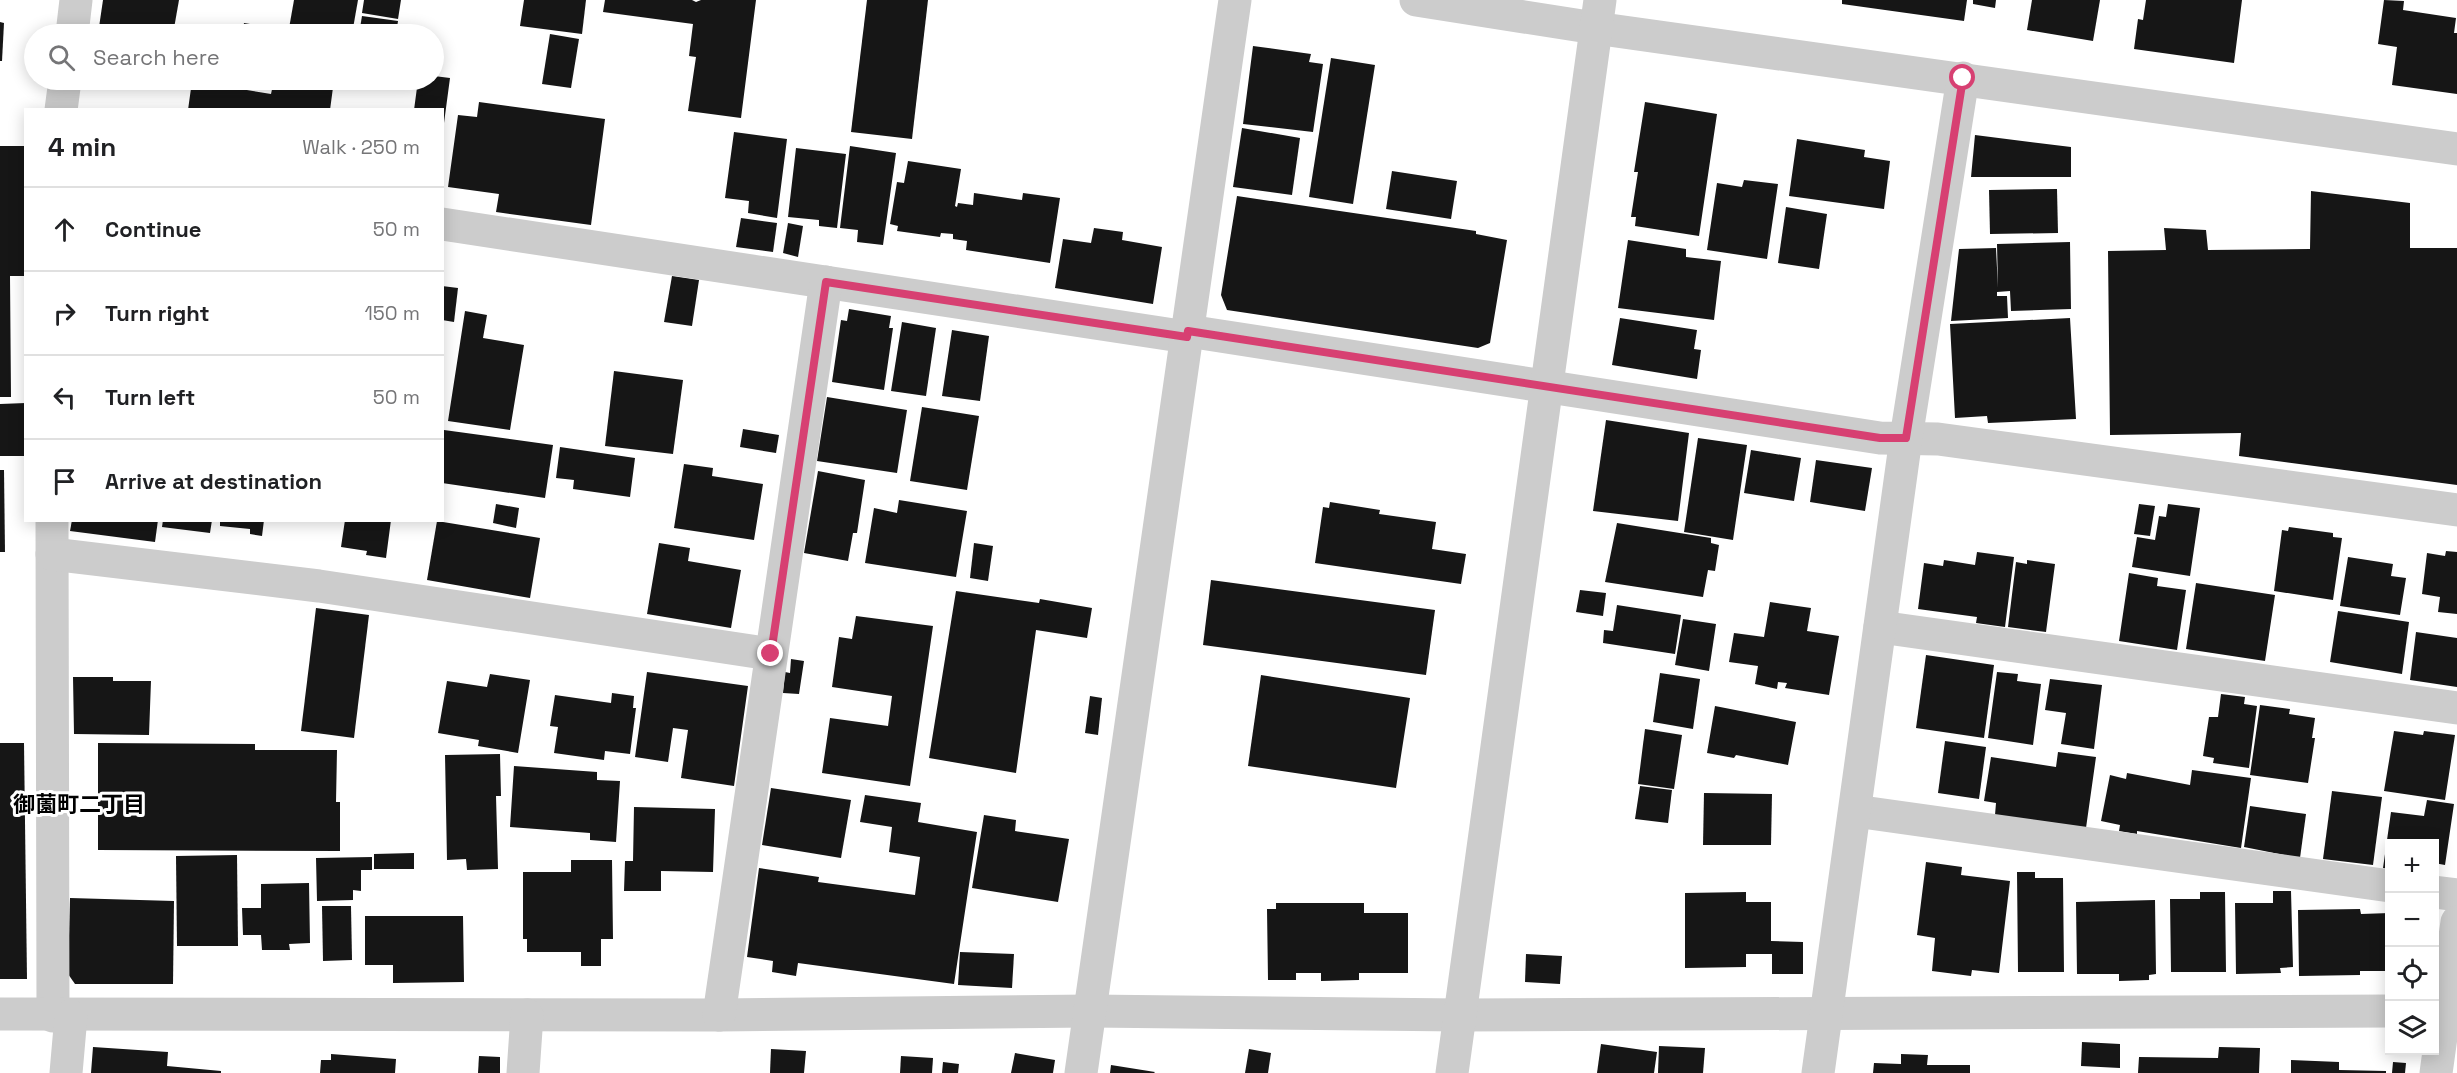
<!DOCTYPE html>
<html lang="en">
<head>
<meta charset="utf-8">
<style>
	:root { --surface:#fff; --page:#f6f6f6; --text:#202124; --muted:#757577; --line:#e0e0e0 }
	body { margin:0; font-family:"Space Grotesk","Noto Sans JP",sans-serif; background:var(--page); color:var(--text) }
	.controls { position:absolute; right:18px; bottom:18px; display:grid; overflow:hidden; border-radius:0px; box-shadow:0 3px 15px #0003 }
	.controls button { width:54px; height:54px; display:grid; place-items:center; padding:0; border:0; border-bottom:2px solid var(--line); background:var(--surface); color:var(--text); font:30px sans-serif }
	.stop { position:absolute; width:18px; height:18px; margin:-14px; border:4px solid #d74072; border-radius:50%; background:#fff }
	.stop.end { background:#d74072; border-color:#fff; box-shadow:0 2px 6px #0008 }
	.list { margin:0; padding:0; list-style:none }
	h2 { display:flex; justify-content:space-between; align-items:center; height:78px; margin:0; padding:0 24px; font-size:26px }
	h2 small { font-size:20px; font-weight:400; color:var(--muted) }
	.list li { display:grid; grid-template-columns:39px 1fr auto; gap:18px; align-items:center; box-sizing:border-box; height:84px; padding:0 24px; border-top:2px solid var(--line) }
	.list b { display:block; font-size:22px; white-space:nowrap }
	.list em { font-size:20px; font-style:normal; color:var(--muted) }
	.icon { flex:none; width:33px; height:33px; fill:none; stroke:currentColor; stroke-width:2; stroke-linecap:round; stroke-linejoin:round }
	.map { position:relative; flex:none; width:2457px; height:1073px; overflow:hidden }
	.search { position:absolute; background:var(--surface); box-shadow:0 3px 15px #0003; left:24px; top:24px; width:420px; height:66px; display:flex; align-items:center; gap:15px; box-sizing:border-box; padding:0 21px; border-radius:33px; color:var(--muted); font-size:22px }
	.panel { position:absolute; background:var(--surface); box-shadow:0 3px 15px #0003; left:24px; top:108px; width:420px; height:414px; border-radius:0px }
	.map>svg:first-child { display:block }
	.building { fill:#161616 }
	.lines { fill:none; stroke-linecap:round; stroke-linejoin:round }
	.minor { stroke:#ccc; stroke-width:33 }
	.route { stroke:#d74072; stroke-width:8 }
	.labels { text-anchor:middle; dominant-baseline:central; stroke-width:6; stroke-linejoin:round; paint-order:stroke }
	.neighbourhood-label { font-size:22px; font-weight:bold; fill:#000; stroke:#fff }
</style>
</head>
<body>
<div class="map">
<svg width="2457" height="1073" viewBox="0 0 2457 1073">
	<rect width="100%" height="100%" fill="#fff"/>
	<g class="building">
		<polygon points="103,0 179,0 173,34 98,34"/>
		<polygon points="294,0 358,0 352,34 288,34"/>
		<polygon points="364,0 401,0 398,19 362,13"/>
		<polygon points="524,0 586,0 582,34 520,26"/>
		<polygon points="605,0 692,0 696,2 701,0 756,0 741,118 688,111 696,57 689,56 693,24 603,12"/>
		<polygon points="867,0 928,0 912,139 851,132"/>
		<polygon points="1842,0 1967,0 1964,21 1842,4"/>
		<polygon points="1973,0 1996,0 1995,8 1973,4"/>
		<polygon points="2032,0 2100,0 2093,41 2027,30"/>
		<polygon points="2146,0 2242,0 2234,63 2134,49 2138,19 2143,20"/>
		<polygon points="2384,0 2404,1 2403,10 2456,18 2454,33 2457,33 2457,94 2392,85 2397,47 2378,44"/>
		<polygon points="362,16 398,21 396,34 359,34"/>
		<polygon points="0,22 4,23 2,61 0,61"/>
		<polygon points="244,23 281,29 280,34 242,34"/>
		<polygon points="550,34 579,39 571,88 542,84"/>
		<polygon points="1253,46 1311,54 1309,62 1323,64 1313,132 1243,124"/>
		<polygon points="1331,58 1375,65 1353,204 1309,197"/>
		<polygon points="434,76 450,78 444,123 442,110 414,110 418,80 434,80"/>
		<polygon points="274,80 334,80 330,110 188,110 192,81 271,94"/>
		<polygon points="479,102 605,119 591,225 496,212 499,194 448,187 458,115 477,117"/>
		<polygon points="1645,102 1717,114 1699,236 1635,226 1636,217 1631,217 1638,172 1634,172"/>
		<polygon points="1242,128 1300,138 1292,195 1233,187"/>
		<polygon points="734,132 787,139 777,218 748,213 749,201 725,198"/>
		<polygon points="1975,135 2071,147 2071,177 1971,177"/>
		<polygon points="1797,139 1865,150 1864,157 1890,161 1884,209 1789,196"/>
		<polygon points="0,146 26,146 26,276 10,276 11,397 0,397"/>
		<polygon points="850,146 896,153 883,245 857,242 858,230 840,228"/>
		<polygon points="796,148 846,154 837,228 819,226 819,220 788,217"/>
		<polygon points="908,161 961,169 955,206 957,207 958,203 973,205 974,193 1022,200 1023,193 1060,198 1050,263 966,250 967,241 953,239 953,234 941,233 940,237 897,231 898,226 890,224 897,182 904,183"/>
		<polygon points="1392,171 1457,181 1451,219 1386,209"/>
		<polygon points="1744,180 1778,184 1767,259 1707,250 1717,183 1742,187"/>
		<polygon points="2057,189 2058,233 1990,234 1989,190"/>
		<polygon points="2311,191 2410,203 2410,248 2457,248 2457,485 2239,456 2241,433 2110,435 2108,251 2166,250 2164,228 2206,230 2208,250 2310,249"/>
		<polygon points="1237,196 1476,231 1476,234 1507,240 1490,343 1478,348 1227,310 1221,295"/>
		<polygon points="1786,207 1827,214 1819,269 1778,263"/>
		<polygon points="741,218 777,223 773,252 736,247"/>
		<polygon points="788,223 803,226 798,257 783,253"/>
		<polygon points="1094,228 1123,232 1122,240 1162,247 1153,304 1055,288 1063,239 1091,243"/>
		<polygon points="1628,240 1686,249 1686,257 1721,261 1714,320 1618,308"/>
		<polygon points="2070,242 2071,309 2011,311 2010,291 1997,292 1997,296 2007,296 2008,318 1951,321 1959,249 1996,248 1998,288 1997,244"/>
		<polygon points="672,276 699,280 692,326 664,322"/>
		<polygon points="442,286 458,288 454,322 442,320"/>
		<polygon points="849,309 891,316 889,328 893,328 884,390 832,382 841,320 847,321"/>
		<polygon points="465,311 487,315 483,338 524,345 510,430 448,421"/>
		<polygon points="1620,318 1697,330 1694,349 1701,350 1697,379 1612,365"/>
		<polygon points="2070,318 2076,419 1988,423 1987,416 1955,418 1950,324"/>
		<polygon points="902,322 936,328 926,396 891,391"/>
		<polygon points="952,330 989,336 980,401 942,396"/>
		<polygon points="614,371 683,380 673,454 605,446"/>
		<polygon points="827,397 907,410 897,473 817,461"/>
		<polygon points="26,403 26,456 0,456 0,404"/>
		<polygon points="922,407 979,416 967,490 910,481"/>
		<polygon points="1606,420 1689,433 1678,521 1593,511"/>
		<polygon points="743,429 779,435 776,453 740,447"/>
		<polygon points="444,430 553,445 545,498 442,483"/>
		<polygon points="1698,438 1747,445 1733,540 1684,532"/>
		<polygon points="560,447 635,458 630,497 573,489 574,480 556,478"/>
		<polygon points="1751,450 1801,458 1794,501 1744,493"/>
		<polygon points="1816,460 1872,468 1865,511 1810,502"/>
		<polygon points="684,464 713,468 712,476 763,484 754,540 674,528"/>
		<polygon points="0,470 4,470 5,552 0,552"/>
		<polygon points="818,471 865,480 857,533 853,533 848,561 804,553"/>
		<polygon points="899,500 967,511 956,577 865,563 874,508 897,513"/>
		<polygon points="1330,502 1380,510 1379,514 1436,522 1432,549 1466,554 1461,584 1315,563 1323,507 1329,508"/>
		<polygon points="496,504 519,508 516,528 493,523"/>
		<polygon points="2139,504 2155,506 2150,536 2134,534"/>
		<polygon points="2168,504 2200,508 2190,576 2132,567 2137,537 2155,540 2159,516 2166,517"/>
		<polygon points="72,520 158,520 155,542 70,531"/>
		<polygon points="163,520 212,520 210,533 162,527"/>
		<polygon points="220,520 264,520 262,536 250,534 250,529 220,526"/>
		<polygon points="345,520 391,520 386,558 366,555 367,551 341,547"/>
		<polygon points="437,521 540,538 530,598 427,580"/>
		<polygon points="1617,523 1711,538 1711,543 1719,545 1715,571 1708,570 1703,597 1605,582"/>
		<polygon points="2289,527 2333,533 2333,537 2342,538 2333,600 2274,591 2282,530 2288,531"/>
		<polygon points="659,543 690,548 688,561 741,570 731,628 647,614"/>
		<polygon points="974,543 993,546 988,581 970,578"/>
		<polygon points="2446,551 2457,552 2457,614 2438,612 2440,597 2422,594 2427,553 2445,556"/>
		<polygon points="1977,552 2014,557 2005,627 1976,623 1977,617 1918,609 1924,563 1943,566 1944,560 1975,565"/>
		<polygon points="2348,557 2393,564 2391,576 2406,578 2400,615 2340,606"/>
		<polygon points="2027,560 2055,564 2046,632 2008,627 2016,562 2027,564"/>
		<polygon points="2129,573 2158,578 2157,586 2186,590 2177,650 2119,641"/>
		<polygon points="1211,580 1435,610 1426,675 1203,645"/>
		<polygon points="2196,583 2275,595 2265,661 2186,649"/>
		<polygon points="1580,590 1606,593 1603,616 1576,612"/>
		<polygon points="956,591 1039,603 1040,599 1092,608 1087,638 1036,630 1016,773 929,758"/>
		<polygon points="1770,602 1811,608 1807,631 1839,636 1829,695 1785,688 1787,683 1778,682 1777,689 1755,684 1758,666 1729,662 1734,633 1764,637"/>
		<polygon points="1617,605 1681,615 1675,654 1603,643 1604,630 1613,631"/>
		<polygon points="316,608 369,615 354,738 301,731"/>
		<polygon points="2338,611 2409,622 2402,674 2330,662"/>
		<polygon points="856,616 933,626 910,786 822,773 830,718 888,726 892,696 832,687 839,637 852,639"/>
		<polygon points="1683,619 1716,624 1709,671 1675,665"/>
		<polygon points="2416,632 2457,638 2457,687 2410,680"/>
		<polygon points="1926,655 1994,665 1984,738 1916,728"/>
		<polygon points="791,659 804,661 799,694 783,693 785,672 790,673"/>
		<polygon points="647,672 748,686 734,786 681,778 688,730 673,728 668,762 635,757"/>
		<polygon points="1997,672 2018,674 2017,681 2041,684 2033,745 1988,738"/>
		<polygon points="1660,673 1700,679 1693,729 1653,722"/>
		<polygon points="490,674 530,680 518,753 478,746 479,740 438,733 447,681 487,687"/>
		<polygon points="1261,675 1410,698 1396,788 1248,766"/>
		<polygon points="73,677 113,677 113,681 151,681 149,735 74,734"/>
		<polygon points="2050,679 2102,685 2094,749 2061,744 2066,713 2045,710"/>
		<polygon points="612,693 634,696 633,708 636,708 630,754 605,751 604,760 554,753 558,727 550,726 555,695 611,703"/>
		<polygon points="2221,694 2245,697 2244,704 2257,706 2249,768 2213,763 2214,758 2203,756 2209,717 2218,717"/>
		<polygon points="1090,696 1102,698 1098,735 1085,733"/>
		<polygon points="2260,705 2290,709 2289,714 2315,718 2312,738 2315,738 2308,783 2250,775"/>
		<polygon points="1715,706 1796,722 1788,765 1736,755 1734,758 1707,753"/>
		<polygon points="1645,729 1682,735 1674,789 1638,784"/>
		<polygon points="2394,731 2423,735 2424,731 2455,735 2445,800 2384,791"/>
		<polygon points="1945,741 1986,747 1979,799 1938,793"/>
		<polygon points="0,743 24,743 27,979 0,979"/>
		<polygon points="98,743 255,744 255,750 337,750 336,802 340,802 340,851 98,850"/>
		<polygon points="2058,752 2096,757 2086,828 1995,815 1996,803 1984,801 1991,757 2056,767"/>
		<polygon points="500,754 501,796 496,796 498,869 467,870 466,859 447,860 445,755"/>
		<polygon points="514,766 597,772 597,780 620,781 616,842 590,840 590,833 510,827"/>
		<polygon points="2192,770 2251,778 2241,848 2137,831 2137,834 2119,831 2120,825 2101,821 2110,775 2126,779 2127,773 2190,785"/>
		<polygon points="1640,786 1672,790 1668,823 1635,819"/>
		<polygon points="771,788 851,800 841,858 762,845"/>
		<polygon points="2332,791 2382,797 2373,865 2323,859"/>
		<polygon points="1704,793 1772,794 1771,845 1703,845"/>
		<polygon points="865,795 921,803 918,822 977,832 954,984 798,963 796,976 772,972 773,961 747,957 759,868 819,877 818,882 915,895 920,857 889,852 892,827 860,822"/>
		<polygon points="2427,800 2454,804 2445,865 2434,863 2434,843 2390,843 2390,869 2383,868 2391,812 2424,816"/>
		<polygon points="2250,806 2306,814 2300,858 2244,847"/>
		<polygon points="634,807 715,809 713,872 661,871 661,891 624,891 625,861 633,861"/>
		<polygon points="984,815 1016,820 1015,831 1069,839 1058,902 972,888"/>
		<polygon points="414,853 414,869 374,869 374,854"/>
		<polygon points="237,855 238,946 177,946 176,856"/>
		<polygon points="372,857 372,870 361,870 361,891 353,890 353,900 317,901 316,858"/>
		<polygon points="571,860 612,860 613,939 601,939 601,966 581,966 581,952 527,952 527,939 523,939 523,872 571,872"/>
		<polygon points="1926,862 1962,867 1961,875 2010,881 1999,973 1972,970 1971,976 1932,971 1935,938 1917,935"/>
		<polygon points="2017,872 2035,872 2035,878 2063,878 2064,972 2018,972"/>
		<polygon points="309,883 310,943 289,944 290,950 262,950 261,935 243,935 242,908 261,908 261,884"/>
		<polygon points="2273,891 2291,891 2293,967 2280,968 2281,973 2236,974 2235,903 2273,903"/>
		<polygon points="1746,892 1746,902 1771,902 1771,941 1803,942 1803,974 1772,974 1772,954 1746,954 1746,967 1685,968 1685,893"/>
		<polygon points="2200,892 2225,892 2226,972 2171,972 2170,899 2200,899"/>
		<polygon points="70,898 174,901 173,984 75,984 68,974"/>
		<polygon points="2155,900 2156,974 2149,975 2149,980 2119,981 2119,974 2077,974 2076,902"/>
		<polygon points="1276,903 1364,903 1364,913 1408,913 1408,973 1359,973 1359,980 1321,981 1321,973 1296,973 1296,980 1268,980 1267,909 1276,909"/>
		<polygon points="322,906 351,906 352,960 323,961"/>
		<polygon points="2360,909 2361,914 2390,913 2390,971 2360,971 2360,975 2299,976 2298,910"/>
		<polygon points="365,916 463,916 464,982 393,983 393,965 365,965"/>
		<polygon points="960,952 1014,954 1012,988 958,985"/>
		<polygon points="1526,954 1562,956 1560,984 1525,982"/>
		<polygon points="2082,1042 2120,1044 2120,1068 2081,1066"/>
		<polygon points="1601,1044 1657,1052 1654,1073 1597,1073"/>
		<polygon points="1659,1046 1705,1048 1703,1073 1658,1073"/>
		<polygon points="93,1047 168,1052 167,1066 221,1071 221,1073 91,1073"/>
		<polygon points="2219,1047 2260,1048 2259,1073 2138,1073 2139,1057 2218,1058"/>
		<polygon points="771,1049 806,1051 804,1073 770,1073"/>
		<polygon points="1249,1049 1271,1053 1268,1073 1245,1073"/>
		<polygon points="1015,1053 1055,1060 1053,1073 1011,1073"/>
		<polygon points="331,1054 396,1059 395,1073 320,1073 321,1060 331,1060"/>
		<polygon points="1901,1054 1928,1055 1927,1065 1970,1065 1970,1073 1873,1073 1874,1063 1901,1064"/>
		<polygon points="479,1056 500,1057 500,1073 478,1073"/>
		<polygon points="901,1056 933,1058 932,1073 900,1073"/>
		<polygon points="2291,1060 2339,1062 2339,1070 2386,1071 2386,1073 2291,1073"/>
		<polygon points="943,1062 959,1064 958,1073 942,1073"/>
		<polygon points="2393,1062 2406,1063 2405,1073 2392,1073"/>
		<polygon points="1111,1065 1155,1072 1154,1073 1110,1073"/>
	</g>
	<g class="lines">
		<g class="minor">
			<polyline points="1416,0 1595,28 2457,149"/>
			<polyline points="72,34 76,0"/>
			<polyline points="61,110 65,80"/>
			<polyline points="442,224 1187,337"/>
			<polyline points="1188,331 1880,438 1938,439 2457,510"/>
			<polyline points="52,520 53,1016"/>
			<polyline points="52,554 319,586 771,654"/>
			<polyline points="1880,627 2457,708"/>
			<polyline points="1855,811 2390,886"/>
			<polyline points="2434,892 2457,895"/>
			<polyline points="0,1014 719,1015 1091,1011 1460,1015 2390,1011"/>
			<polyline points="719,1015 826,282"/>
			<polyline points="66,1073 71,1016"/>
			<polyline points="523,1073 527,1015"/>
			<polyline points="1081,1073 1235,0"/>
			<polyline points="1452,1073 1600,0"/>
			<polyline points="1818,1073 1906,438 1963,78"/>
			<polyline points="2436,1073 2457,922"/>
		</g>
	</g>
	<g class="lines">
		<polyline class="route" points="771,654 826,282 1187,337 1188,331 1880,438 1906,438 1963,78"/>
	</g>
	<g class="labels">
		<g class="neighbourhood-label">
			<text x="79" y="804">御薗町二丁目</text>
		</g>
	</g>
</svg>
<div class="controls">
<button>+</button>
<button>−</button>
<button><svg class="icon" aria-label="locate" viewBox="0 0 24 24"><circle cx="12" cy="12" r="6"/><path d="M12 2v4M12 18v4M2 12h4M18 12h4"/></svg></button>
<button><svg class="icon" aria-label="layers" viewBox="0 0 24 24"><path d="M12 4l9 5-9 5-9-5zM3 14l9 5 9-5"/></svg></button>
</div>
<div class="stop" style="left:1963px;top:78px"></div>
<div class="stop end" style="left:771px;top:654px"></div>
<div class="search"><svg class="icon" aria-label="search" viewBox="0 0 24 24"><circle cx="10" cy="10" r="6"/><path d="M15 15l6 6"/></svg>Search here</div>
<section class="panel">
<h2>4 min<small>Walk · 250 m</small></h2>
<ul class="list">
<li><svg class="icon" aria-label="ahead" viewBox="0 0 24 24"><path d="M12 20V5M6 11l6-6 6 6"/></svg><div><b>Continue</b></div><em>50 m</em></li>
<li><svg class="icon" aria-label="right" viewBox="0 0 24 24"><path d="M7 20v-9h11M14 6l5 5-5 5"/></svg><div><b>Turn right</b></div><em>150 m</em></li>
<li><svg class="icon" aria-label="left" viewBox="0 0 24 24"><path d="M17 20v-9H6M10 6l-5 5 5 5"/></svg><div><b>Turn left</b></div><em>50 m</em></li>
<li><svg class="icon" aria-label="arrive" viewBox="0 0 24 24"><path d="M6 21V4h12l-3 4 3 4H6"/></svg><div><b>Arrive at destination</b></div></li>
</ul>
</section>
</div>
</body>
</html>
